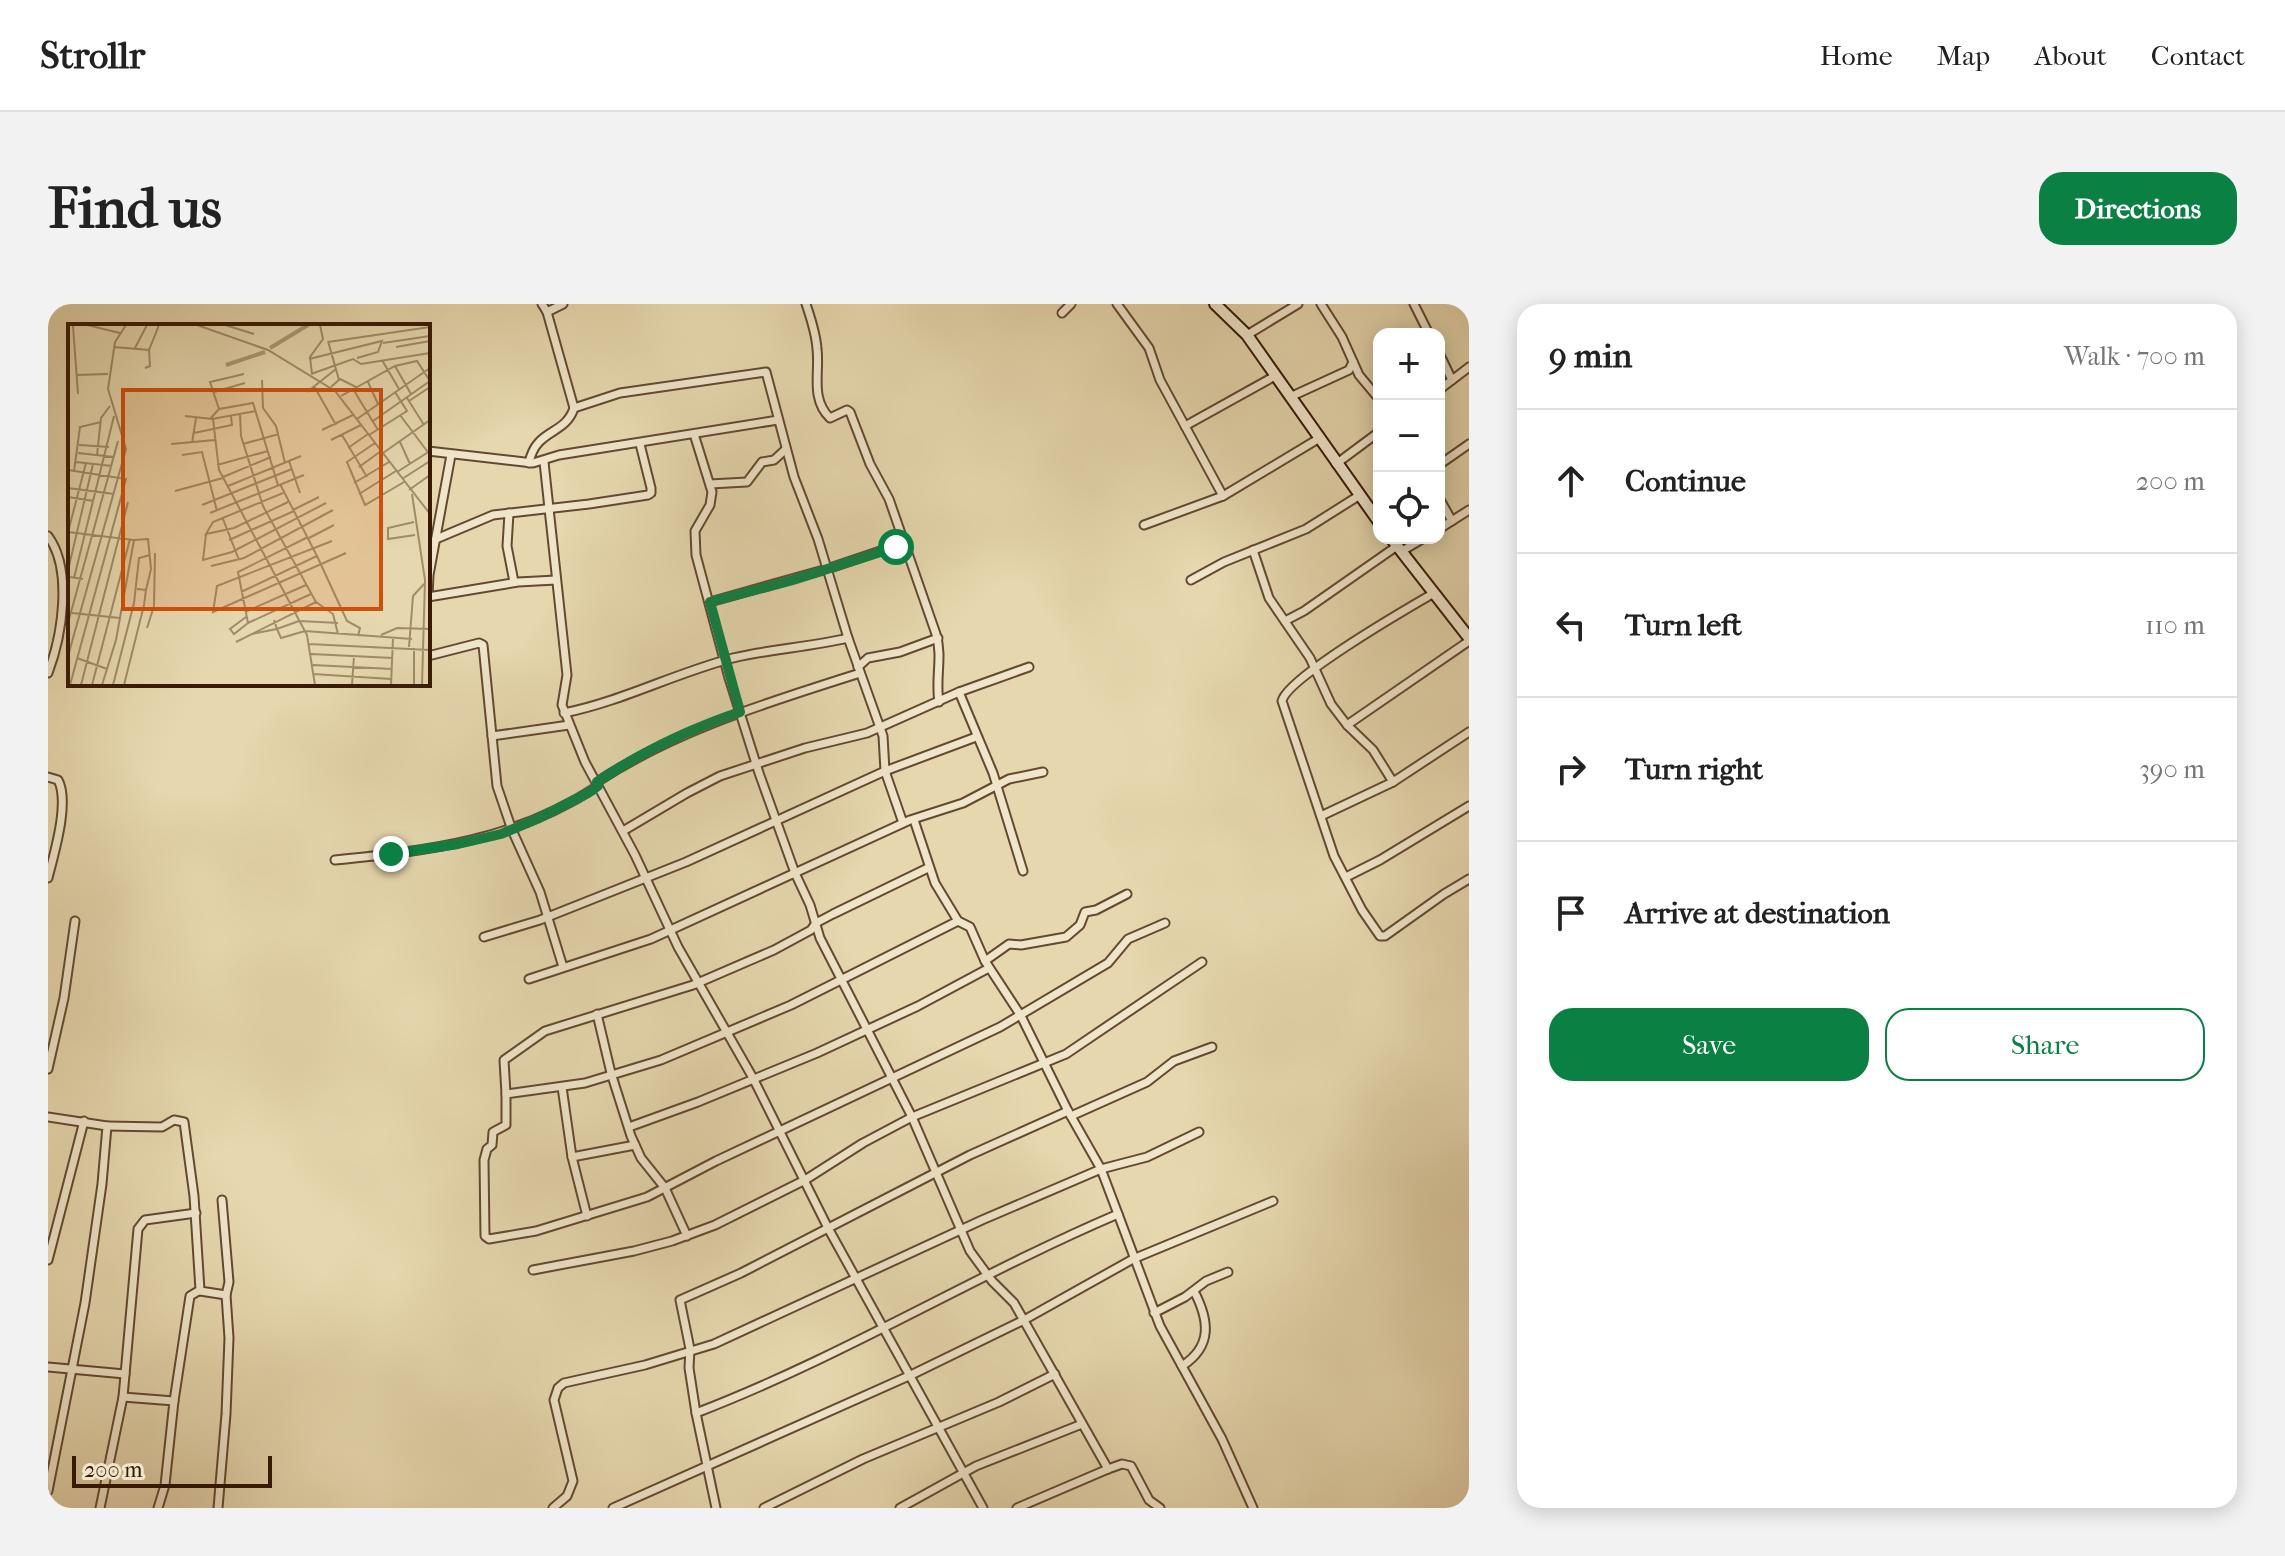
<!DOCTYPE html>
<html lang="en">
<head>
<meta charset="utf-8">
<style>
	:root { --surface:#fff; --page:#f2f2f2; --text:#222; --muted:#767676; --line:#e0e0e0; --accent:#0b8043 }
	body { margin:0; font-family:"IM FELL French Canon",serif; background:var(--page); color:var(--text) }
	.controls { position:absolute; right:24px; top:24px; display:grid; overflow:hidden; border-radius:16px; box-shadow:0 4px 20px #0003 }
	.controls button { width:72px; height:72px; display:grid; place-items:center; padding:0; border:0; border-bottom:2px solid var(--line); background:var(--surface); color:var(--text); font:40px sans-serif }
	.scale { position:absolute; left:24px; bottom:20px; width:200px; box-sizing:border-box; padding-left:8px; border:4px solid #391a06; border-top:0; font-size:22px; line-height:28px; white-space:nowrap; color:#391a06; -webkit-text-stroke:6px #efe5ca; paint-order:stroke }
	.stop { position:absolute; width:24px; height:24px; margin:-18px; border:6px solid #0b8043; border-radius:50%; background:#fff }
	.stop.end { background:#0b8043; border-color:#fff; box-shadow:0 2px 8px #0008 }
	.list { margin:0; padding:0; list-style:none }
	h2 { display:flex; justify-content:space-between; align-items:center; height:104px; margin:0; padding:0 32px; font-size:34px }
	h2 small { font-size:26px; font-weight:400; color:var(--muted) }
	.list li { display:grid; grid-template-columns:52px 1fr auto; gap:24px; align-items:center; box-sizing:border-box; height:144px; padding:0 32px; border-top:2px solid var(--line) }
	.list b { display:block; font-size:30px; white-space:nowrap }
	.list em { font-size:26px; font-style:normal; color:var(--muted) }
	.actions { display:flex; gap:16px; padding:24px 32px }
	.actions a { flex:1; padding:18px 0; border:2px solid var(--accent); border-radius:24px; text-align:center; font-size:28px; color:var(--accent) }
	.actions .main { background:var(--accent); color:#fff }
	.icon { flex:none; width:44px; height:44px; fill:none; stroke:currentColor; stroke-width:2; stroke-linecap:round; stroke-linejoin:round }
	.map { position:relative; flex:none; width:1421px; height:1204px; overflow:hidden; border-radius:24px }
	header { display:flex; align-items:center; gap:48px; box-sizing:border-box; height:112px; padding:0 40px; background:var(--surface); border-bottom:2px solid var(--line) }
	header strong { font-size:38px }
	nav { display:flex; gap:44px; margin-inline-start:auto; font-size:28px }
	.intro { display:flex; align-items:center; justify-content:space-between; box-sizing:border-box; height:192px; padding:0 48px }
	h1 { margin:0; font-size:56px }
	.button { padding:20px 36px; border-radius:24px; background:var(--accent); color:#fff; font-size:28px; font-weight:700 }
	main { display:flex; gap:48px; padding:0 48px }
	aside { flex:1; background:var(--surface); border-radius:24px; box-shadow:0 4px 20px #0003 }
	.map>svg:first-child { display:block }
	.lines { fill:none; stroke-linecap:round; stroke-linejoin:round }
	.street-casing { stroke:#644930; stroke-width:11 }
	.secondary-casing { stroke:#391a06; stroke-width:14 }
	.street { stroke:#efe5ca; stroke-width:7 }
	.secondary { stroke:#efe5ca; stroke-width:10 }
	.route { stroke:#0b8043; stroke-width:10 }
	.inset-river { fill:none; stroke:#ab9775; stroke-width:4 }
	.inset-road { fill:none; stroke:#a18b6b; stroke-width:2 }
	.view { fill:#ce500b; fill-opacity:0.15; stroke:#ce500b; stroke-width:4 }
	.inset-edge { fill:none; stroke:#391a06; stroke-width:4 }
</style>
</head>
<body>
<header>
<strong>Strollr</strong>
<nav><a>Home</a><a>Map</a><a>About</a><a>Contact</a></nav>
</header>
<div class="intro"><h1>Find us</h1><a class="button">Directions</a></div>
<main>
<div class="map">
<svg width="1421" height="1204" viewBox="0 0 1421 1204">
	<rect width="100%" height="100%" fill="#e6d7ae"/>
	<filter id="stains"><feTurbulence type="fractalNoise" baseFrequency=".0025" numOctaves="4"/><feColorMatrix values="0 0 0 0 .2 0 0 0 0 .09 0 0 0 0 .02 0 0 0 .5 -.17"/></filter>
	<radialGradient id="worn" r=".72"><stop offset=".6" stop-color="#630" stop-opacity="0"/><stop offset="1" stop-color="#630" stop-opacity=".3"/></radialGradient>
	<g class="lines">
		<g class="street-casing">
			<g id="street">
				<path d="M758,0c5,15 10,29 11,45 3,23 -7,50 13,69l17,-8 3,2 20,52 19,35 47,135c7,23 -1,44 3,68"/>
				<polyline points="1069,0 1101,44 1112,76 1175,192"/>
				<polyline points="1273,0 1294,33 1311,71 1331,95"/>
				<polyline points="1366,0 1381,30"/>
				<polyline points="499,8 515,0"/>
				<polyline points="1014,9 1023,0"/>
				<polyline points="1199,31 1250,0"/>
				<polyline points="1391,49 1404,76"/>
				<polyline points="1391,86 1421,63"/>
				<polyline points="1242,93 1301,66 1305,58"/>
				<polyline points="526,104 572,89 718,68 746,173 770,235 800,334 835,432 837,467 855,519"/>
				<polyline points="1137,122 1227,72"/>
				<polyline points="646,130 664,188 662,201 647,227 648,251 681,374 711,469 747,569 762,601 772,634 864,813 922,947 944,977 966,999 1060,1165 969,1204"/>
				<polyline points="380,147 485,159 511,151 730,116"/>
				<polyline points="496,158 519,371 514,401 537,458 587,551 630,643 705,774 780,924 935,1204"/>
				<path d="M481,159c7,-35 36,-27 45,-55l-27,-96 -5,-8"/>
				<polyline points="1288,160 1331,128"/>
				<polyline points="1391,161 1421,140"/>
				<polyline points="662,180 699,178 714,158 726,156 738,145"/>
				<polyline points="1391,194 1404,217"/>
				<polyline points="461,209 459,242 466,278"/>
				<polyline points="1096,221 1175,192 1270,135"/>
				<polyline points="1391,225 1421,206"/>
				<path d="M0,232c25,34 14,100 0,137"/>
				<polyline points="388,235 445,211 541,200 600,191 603,189 603,184 592,140"/>
				<polyline points="1205,246 1221,294 1262,354 1283,400 1299,421 1325,446 1345,478"/>
				<polyline points="1354,247 1376,234"/>
				<polyline points="1143,276 1176,258 1258,225 1312,191"/>
				<path d="M1386,289c-26,15 -147,85 -152,108l52,155 28,54 18,26h5l59,-42 25,-15"/>
				<polyline points="380,293 381,271 403,151"/>
				<polyline points="380,293 470,278 508,276"/>
				<polyline points="662,298 779,265 856,239"/>
				<polyline points="1237,317 1256,307 1349,242"/>
				<polyline points="380,352 431,339 435,341 449,482 464,526 492,588 515,663"/>
				<polyline points="810,363 820,354 852,348 890,334"/>
				<polyline points="911,388 945,469 975,567"/>
				<path d="M516,409c59,-12 111,-40 169,-55 38,-9 77,-11 115,-20"/>
				<polyline points="1299,421 1421,337"/>
				<polyline points="444,432 521,421"/>
				<path d="M0,473l10,3c12,22 -4,74 -10,98"/>
				<path d="M549,478c80,-53 173,-80 263,-109"/>
				<polyline points="1273,512 1345,478 1421,428"/>
				<polyline points="575,527 639,489 672,472 757,444 819,429 911,388 981,363"/>
				<path d="M287,556c97,-10 179,-19 263,-74"/>
				<polyline points="880,564 785,610 768,619 763,626 726,646 645,681 497,727 456,756 458,790 537,779 613,756 743,701 910,617"/>
				<polyline points="1298,573 1332,556 1421,502"/>
				<polyline points="436,633 492,616 638,558 837,467 928,433"/>
				<polyline points="937,657 961,640 973,641 1018,633 1032,621 1037,608 1048,606 1079,590"/>
				<polyline points="481,675 603,635 862,516 915,499 961,475 995,468"/>
				<polyline points="549,710 563,769 583,832 593,854 617,884 639,932"/>
				<polyline points="0,765 16,694 27,617"/>
				<polyline points="514,783 524,853 539,912"/>
				<polyline points="458,790 458,821 445,828 444,841 439,845 436,856 437,932 441,935 488,927 599,893 668,857 952,723 1060,659 1080,635 1117,619"/>
				<polyline points="1023,812 1099,778 1126,757 1164,743"/>
				<polyline points="0,813 59,822 54,880 37,999 0,1187"/>
				<polyline points="59,822 114,823 126,816 136,818 146,892 152,986 142,992 126,1097"/>
				<polyline points="581,823 650,798 769,749 870,702 941,664"/>
				<polyline points="524,853 587,841"/>
				<polyline points="1070,910 1112,1022 1174,1135 1205,1204"/>
				<polyline points="0,956 36,817"/>
				<polyline points="485,966 586,947 624,937 667,921 757,876 815,839 864,813 1018,750 1154,658"/>
				<polyline points="152,987 178,991"/>
				<polyline points="1106,1009 1137,993 1158,977 1180,968"/>
				<path d="M1134,1062c31,-20 27,-46 12,-75"/>
				<polyline points="0,1063 77,1070"/>
				<polyline points="75,1093 126,1097 117,1181 110,1204"/>
				<path d="M648,1109c146,-56 279,-138 422,-199l-17,-45 -33,-58 -47,-95 -36,-55 -15,-34 -12,-6 -23,-38 -21,-63"/>
				<polyline points="1060,1165 1074,1160 1083,1162 1101,1196 1112,1204"/>
				<polyline points="52,1204 75,1093 90,925 97,916 148,909"/>
				<polyline points="170,1204 178,1110 181,1034 178,991 181,978 174,896"/>
				<polyline points="505,1204 519,1192 525,1177 506,1096 510,1084 516,1079 597,1061 666,1040 934,916 1053,865 1099,853 1151,828"/>
				<polyline points="565,1204 863,1071 976,1016 1085,955 1225,897"/>
				<polyline points="668,1204 648,1109 641,1064 642,1045 632,996 693,969 922,851 1020,807"/>
				<polyline points="716,1204 815,1155 951,1098 1007,1070"/>
				<polyline points="852,1204 928,1162 1034,1120"/>
			</g>
		</g>
		<g class="secondary-casing">
			<g id="secondary">
				<polyline points="1167,0 1199,31 1331,218"/>
				<polyline points="1343,234 1421,334"/>
			</g>
		</g>
		<use href="#street" class="street"/>
		<use href="#secondary" class="secondary"/>
	</g>
	<g class="lines">
		<path class="route" d="M343,550l67,-10 43,-10 36,-15 51,-26 10,-7 -1,-4c43,-29 93,-53 143,-70l-30,-110 83,-22 103,-33"/>
	</g>
	<g transform="translate(20 20)">
		<rect width="362" height="362" fill="#e6d7ae"/>
		<path class="inset-river" d="M202,24l38,-23M158,41l39,-13"/>
		<path class="inset-road" d="M19,1l33,8M129,1l71,25 67,41 95,123M157,1l29,9M5,2l5,68M260,17l11,39M260,18l102,-15M315,19l47,-7M46,23l35,3 1,16 -5,2M328,23l34,-6M67,24l12,-23M81,26l10,-25M241,35l73,-18 -4,11 -21,6M314,36l17,29M327,42l16,28M243,50l42,-15 8,5 69,-11M244,50l-2,-17 13,-18 -3,-14M8,51l32,-1M194,56l1,28 13,18 9,37M300,58l10,22M246,62l22,39M263,63l9,-8 16,8M285,65l25,41M146,68l31,-9M239,68l29,-23M273,72l54,-30 22,-5 13,20M339,74l17,27M341,77l21,-14M151,85l34,-6 25,82M332,91l30,40M117,92l27,3 44,-8M142,95l9,-10 -9,-27 34,-8M145,95l6,51 88,165 8,50M289,95l73,-51M305,97l57,-40M254,106l31,-15M126,109l38,-8 -1,-9M274,111l25,42M301,111l38,-24 -12,-19M263,116l30,-15M332,118l10,22M124,119l4,-25M307,119l-28,19 18,43 39,-23M103,120l44,-4M175,120l36,-10M11,121l30,2M280,124l20,-14M10,129l36,4M315,129l47,-33M29,131l4,-37 9,-12M114,131l20,-3 15,59M221,137l11,32M8,138l36,4M149,141l51,-14M291,143l22,-16M0,146l58,9 -56,206M6,147l6,-44 21,-5M329,148l33,-21M155,153l48,-20M334,155l28,-18M286,159l35,-21M160,162l73,-30M0,164l46,6M341,166l21,-15M107,167l48,-13M215,169l-70,29 -7,12 28,-6 54,-26M291,170l37,-23M344,170l13,86 -3,105M0,173l26,4M134,181l90,-36M225,186l26,-13M142,189l94,-38M155,195l16,41M346,198l-26,6v11l27,-4M0,208l66,8 -18,100 -14,45M0,208l18,-69M138,210l-3,26 29,-8 94,-49M240,213l-70,35 10,51 63,-29M241,214l25,-13M66,216l14,-1 3,30 -5,21M161,216l65,-29M264,217l-115,45 -4,26 133,-59M249,232l30,65 13,7 -2,8M143,242l33,-8 89,-48M6,254l40,-162M15,255l-14,-2v-11l24,-102M173,268l76,-36 -37,-72M248,278l17,12 5,20M177,288l61,-27M4,289l48,5M178,293l-16,12 4,5 14,-11M206,296l3,9 22,-8M232,297l38,2M0,299l50,-182M79,304l7,-22 1,-53M184,310l25,-5 4,9 24,-7 107,8M313,311l16,-7 33,1M168,318l80,-40 -53,-96 -22,-70 -1,-22M241,320l121,6M341,323l4,-51 11,-12M346,324v37M243,330l82,4M0,332l58,-207 -18,-60 7,-47 11,-17M9,334l30,11M245,341l79,4M245,350l78,5M13,361l47,-183M24,361l38,-146M45,361l21,-82 5,-45 11,-3M56,361l20,-80 2,-15 -9,-1M284,361l2,-29M323,361l2,-47"/>
		<path class="view" d="M55,66h258v219h-258z"/>
		<rect width="362" height="362" class="inset-edge"/>
	</g>
	<rect width="100%" height="100%" filter="url(#stains)"/>
	<rect width="100%" height="100%" fill="url(#worn)"/>
</svg>
<div class="controls">
<button>+</button>
<button>−</button>
<button><svg class="icon" aria-label="locate" viewBox="0 0 24 24"><circle cx="12" cy="12" r="6"/><path d="M12 2v4M12 18v4M2 12h4M18 12h4"/></svg></button>
</div>
<div class="scale">200 m</div>
<div class="stop" style="left:848px;top:243px"></div>
<div class="stop end" style="left:343px;top:550px"></div>
</div>
<aside>
<h2>9 min<small>Walk · 700 m</small></h2>
<ul class="list">
<li><svg class="icon" aria-label="ahead" viewBox="0 0 24 24"><path d="M12 20V5M6 11l6-6 6 6"/></svg><div><b>Continue</b></div><em>200 m</em></li>
<li><svg class="icon" aria-label="left" viewBox="0 0 24 24"><path d="M17 20v-9H6M10 6l-5 5 5 5"/></svg><div><b>Turn left</b></div><em>110 m</em></li>
<li><svg class="icon" aria-label="right" viewBox="0 0 24 24"><path d="M7 20v-9h11M14 6l5 5-5 5"/></svg><div><b>Turn right</b></div><em>390 m</em></li>
<li><svg class="icon" aria-label="arrive" viewBox="0 0 24 24"><path d="M6 21V4h12l-3 4 3 4H6"/></svg><div><b>Arrive at destination</b></div></li>
</ul>
<div class="actions"><a class="main">Save</a><a>Share</a></div>
</aside>
</main>
</body>
</html>
